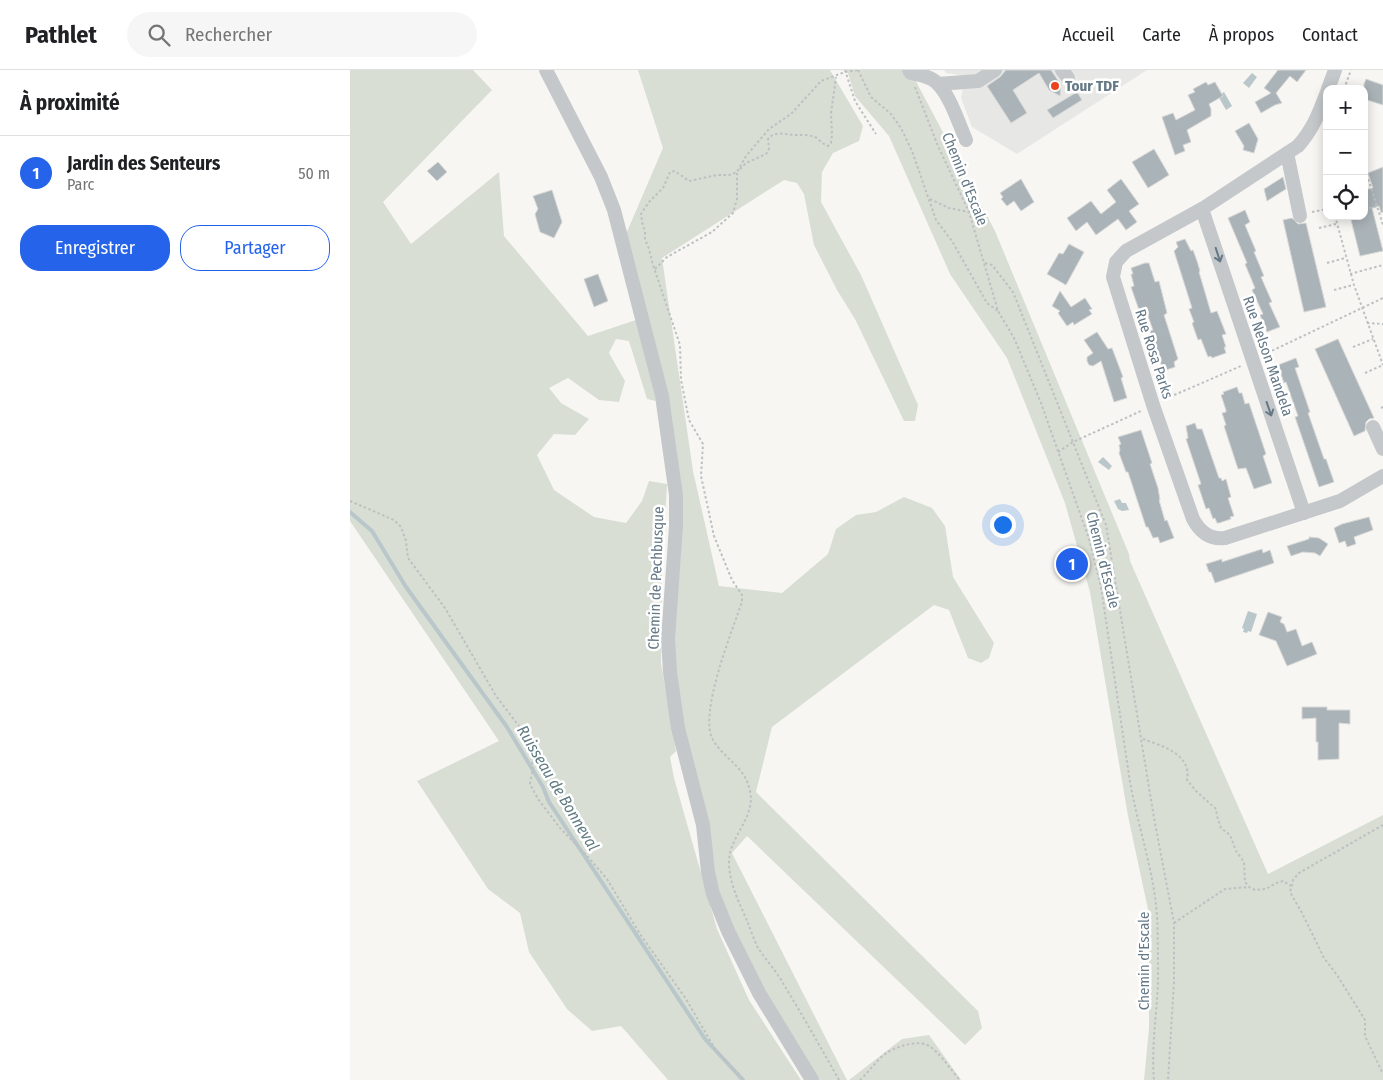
<!DOCTYPE html>
<html lang="fr">
<head>
<meta charset="utf-8">
<style>
	:root { --surface:#fff; --page:#f6f6f6; --text:#202124; --muted:#757577; --line:#e0e0e0; --accent:#2563eb }
	body { margin:0; font-family:"Fira Sans Condensed",sans-serif; background:var(--page); color:var(--text) }
	.controls { position:absolute; right:15px; top:15px; display:grid; overflow:hidden; border-radius:10px; box-shadow:0 2px 12px #0003 }
	.controls button { width:45px; height:45px; display:grid; place-items:center; padding:0; border:0; border-bottom:1px solid var(--line); background:var(--surface); color:var(--text); font:25px sans-serif }
	.you { position:absolute; left:652px; top:454px; width:18px; height:18px; margin:-12px; border:4px solid #fff; border-radius:50%; background:#1a73e8; box-shadow:0 0 0 8px #1a73e833 }
	.badge { display:grid; place-items:center; width:32px; height:32px; border-radius:50%; background:var(--accent); color:#fff; font-size:16px; font-weight:700 }
	.pin { position:absolute; translate:-50% -50%; border:2px solid #fff; box-shadow:0 1px 5px #0006 }
	.list { margin:0; padding:0; list-style:none }
	h2 { display:flex; justify-content:space-between; align-items:center; height:65px; margin:0; padding:0 20px; font-size:21px }
	h2 small { font-size:16px; font-weight:400; color:var(--muted) }
	.list li { display:grid; grid-template-columns:32px 1fr auto; gap:15px; align-items:center; box-sizing:border-box; height:75px; padding:0 20px; border-top:1px solid var(--line) }
	.list b { display:block; font-size:19px; white-space:nowrap }
	.list p { margin:0; font-size:16px; white-space:nowrap; color:var(--muted) }
	.list em { font-size:16px; font-style:normal; color:var(--muted) }
	.actions { display:flex; gap:10px; padding:15px 20px }
	.actions a { flex:1; padding:11px 0; border:1px solid var(--accent); border-radius:20px; text-align:center; font-size:18px; color:var(--accent) }
	.actions .main { background:var(--accent); color:#fff }
	.icon { flex:none; width:28px; height:28px; fill:none; stroke:currentColor; stroke-width:2; stroke-linecap:round; stroke-linejoin:round }
	.map { position:relative; flex:none; width:1033px; height:1010px; overflow:hidden }
	header { display:flex; align-items:center; gap:30px; box-sizing:border-box; height:70px; padding:0 25px; background:var(--surface); border-bottom:1px solid var(--line) }
	header strong { font-size:24px }
	nav { display:flex; gap:28px; margin-inline-start:auto; font-size:18px }
	.search { width:350px; height:45px; background:var(--page); display:flex; align-items:center; gap:12px; box-sizing:border-box; padding:0 18px; border-radius:28px; color:var(--muted); font-size:19px }
	main { display:flex }
	aside { flex:1; background:var(--surface) }
	.map>svg:first-child { display:block }
	.built { fill:#e7e8e6 }
	.green { fill:#d8ded4 }
	.water { fill:#b9c7ca }
	.lines { fill:none; stroke-linecap:round; stroke-linejoin:round }
	.stream { stroke:#b9c7ca; stroke-width:4 }
	.building { fill:#aab3b8; stroke:#d8d8d6 }
	.path { stroke:#bdc0c2; stroke-width:2; stroke-dasharray:2.5 2.5; stroke-linecap:butt }
	.minor { stroke:#c4c8cb; stroke-width:14 }
	.oneway { stroke:#647886 }
	.poi-dot { fill:#eb431e; stroke:#fff; stroke-width:2 }
	.labels { text-anchor:middle; dominant-baseline:central; stroke-width:5; stroke-linejoin:round; paint-order:stroke }
	.poi-label { font-size:15px; font-weight:bold; fill:#647886; stroke:#fff; text-anchor:start }
	.street-label { font-size:15px; fill:#647886; stroke:#fff }
	.water-label { font-size:16px; font-style:italic; fill:#5f7b82; stroke:#fff }
</style>
</head>
<body>
<header>
<strong>Pathlet</strong>
<div class="search"><svg class="icon" aria-label="search" viewBox="0 0 24 24"><circle cx="10" cy="10" r="6"/><path d="M15 15l6 6"/></svg>Rechercher</div>
<nav><a>Accueil</a><a>Carte</a><a>À propos</a><a>Contact</a></nav>
</header>
<main>
<aside>
<h2>À proximité<small></small></h2>
<ul class="list">
<li><span class="badge">1</span><div><b>Jardin des Senteurs</b><p>Parc</p></div><em>50 m</em></li>
</ul>
<div class="actions"><a class="main">Enregistrer</a><a>Partager</a></div>
</aside>
<div class="map">
<svg width="1033" height="1010" viewBox="0 0 1033 1010">
	<rect width="100%" height="100%" fill="#f7f6f3"/>
	<polygon class="built" points="594,0 797,0 667,84 622,57 611,28 615,6 596,3"/>
	<g class="green">
		<polygon points="0,0 123,0 142,20 33,132 61,174 149,102 154,166 238,266 286,250 306,331 297,329 279,271 266,269 259,283 275,311 269,332 249,330 218,308 199,318 211,333 239,349 225,365 204,364 187,385 204,420 244,447 276,453 292,431 299,411 317,414 312,504 311,593 326,681 320,687 324,708 367,859 399,930 451,1010 318,1010 271,956 242,961 217,939 179,882 170,843 138,819 67,711 149,671 0,451"/>
		<polygon points="288,0 480,0 513,56 509,71 483,83 472,102 471,132 511,205 568,335 565,351 554,351 505,249 487,220 464,175 454,124 447,113 434,110 312,188 343,401 369,516 432,523 478,484 486,459 506,445 526,442 554,427 582,438 595,456 603,507 644,573 639,588 631,593 618,588 599,540 584,535 422,657 406,722 628,941 632,958 615,975 397,766 382,783 497,1010 468,1010 412,923 376,842 362,801 340,684 326,619 323,563 330,495 333,428 321,340 276,164 313,78"/>
		<polygon points="497,0 560,0 645,161 779,484 780,491 918,804 1033,745 1033,1010 794,1010 799,958 799,844 778,746 740,522 715,433 657,288 600,204 539,66 505,26"/>
		<polygon points="579,965 611,1010 499,1010 552,969"/>
	</g>
	<g class="water">
		<polygon points="902,3 907,7 899,18 893,13"/>
		<polygon points="874,22 882,36 876,40 868,26"/>
		<polygon points="753,387 762,396 759,400 748,392"/>
		<polygon points="770,429 772,433 776,433 779,440 772,441 768,439 764,431"/>
		<polygon points="898,541 907,544 901,562 898,561 897,563 893,562 894,559 892,558"/>
	</g>
	<g class="lines">
		<polyline class="stream" points="0,442 22,461 56,517 157,657 193,717 199,732 355,969 393,1010"/>
	</g>
	<g class="building">
		<polygon points="656,0 701,0 711,15 710,26 699,20 689,3 663,20 677,43 661,53 637,16 650,7"/>
		<polygon points="928,0 956,0 947,12 940,6 926,23 932,33 925,35 911,43 905,32 921,23 914,18"/>
		<polygon points="1016,9 1033,15 1033,35 1014,29 1014,14"/>
		<polygon points="856,12 858,15 865,12 873,26 859,34 861,39 861,46 837,60 841,72 833,75 835,81 825,85 812,47 823,43 826,50 845,40 838,25 845,22 843,19"/>
		<polygon points="727,22 732,30 703,48 697,40"/>
		<polygon points="899,53 908,69 904,83 893,80 894,76 885,61"/>
		<polygon points="804,79 819,105 798,118 782,92"/>
		<polygon points="88,92 97,102 87,111 77,101"/>
		<polygon points="1033,97 1033,142 1031,143 1029,136 1022,138 1033,181 1010,186 1001,150 1014,146 1014,120 1023,118 1018,103"/>
		<polygon points="933,107 936,119 917,131 914,119"/>
		<polygon points="671,109 684,132 671,141 664,131 657,136 651,129 653,127 650,123"/>
		<polygon points="771,109 789,134 779,141 787,152 776,160 768,149 746,165 737,152 726,161 717,148 741,131 751,144 766,132 757,120"/>
		<polygon points="202,120 212,152 204,168 190,162 185,144 188,139 183,126"/>
		<polygon points="895,140 900,152 895,155 906,181 904,182 914,206 911,207 922,232 919,233 930,257 917,262 910,245 913,244 902,220 905,218 895,194 897,193 878,148"/>
		<polygon points="942,148 948,154 956,153 976,237 954,242 933,150"/>
		<polygon points="835,169 841,181 843,180 847,191 850,201 849,202 861,243 867,241 876,264 872,265 876,277 874,277 876,283 862,288 861,286 858,287 851,269 848,270 842,253 844,252 839,239 842,238 824,181 828,177 826,172"/>
		<polygon points="719,174 734,182 716,215 697,204 709,183 713,184"/>
		<polygon points="795,193 799,193 805,212 809,211 817,243 814,245 828,289 824,292 825,297 816,300 814,295 812,296 809,290 808,291 800,268 802,268 800,261 803,260 795,238 789,240 781,217 784,216 781,204 783,204 781,198"/>
		<polygon points="248,204 258,231 244,237 234,209"/>
		<polygon points="710,221 721,237 735,228 742,239 739,240 742,244 724,255 723,252 717,256 708,243 710,241 702,236"/>
		<polygon points="747,262 758,279 762,278 773,307 771,308 777,328 764,332 751,291 743,296 739,295 737,291 737,287 743,283 734,270"/>
		<polygon points="988,269 1024,348 1019,349 1016,352 1015,361 1004,366 965,279"/>
		<polygon points="946,288 949,297 945,298 960,342 958,343 974,389 976,389 984,412 969,417 945,347 948,346 936,312 934,313 928,295"/>
		<polygon points="887,317 889,323 892,323 895,334 899,333 916,384 913,386 922,413 904,419 896,398 888,399 874,356 876,355 872,343 876,342 876,340 871,325 874,324 873,322"/>
		<polygon points="845,353 847,359 852,359 869,408 871,408 872,411 876,409 881,427 878,428 884,446 880,447 881,449 869,453 867,453 865,448 863,449 859,438 856,439 848,415 851,414 836,369 838,368 836,356"/>
		<polygon points="791,360 802,393 800,394 808,418 810,430 809,430 815,451 817,450 824,468 810,473 808,467 803,468 798,457 796,457 778,402 776,402 769,383 770,380 769,375 771,374 768,367"/>
		<polygon points="1019,447 1023,460 1004,467 1006,474 997,477 995,471 989,473 984,458 992,454"/>
		<polygon points="959,467 969,468 978,474 970,486 965,483 953,482 941,486 937,476 959,469"/>
		<polygon points="912,479 913,483 920,480 924,493 865,513 861,502 859,502 856,494 872,489 872,492"/>
		<polygon points="918,542 932,547 930,552 934,554 937,562 946,559 952,576 962,572 967,584 937,596 926,571 909,565"/>
		<polygon points="952,637 977,637 977,640 1000,640 1000,654 989,653 989,689 968,690 968,672 966,672 966,648 952,649"/>
	</g>
	<g class="lines">
		<g class="path">
			<polyline points="495,0 505,31 526,64"/>
			<polyline points="508,0 521,27 541,44 551,58 562,81 586,150 602,171 637,233 648,241"/>
			<path d="M565,17l23,59 31,66 29,99 16,27 27,65 48,136 12,48 29,195c8,45 24,89 27,134 1,22 1,44 1,65 -1,33 -7,66 -4,99"/>
			<polyline points="994,19 1001,0"/>
			<polyline points="1014,85 1016,88 1017,105 1033,155"/>
			<path d="M390,99l6,-6 20,-9 3,-5 -1,-10c8,-10 20,-3 31,-4 5,0 11,0 16,2 4,2 6,6 13,9l3,-3 1,-8 -1,-22 5,-36"/>
			<polyline points="580,129 599,138 619,142"/>
			<polyline points="1014,139 1027,136"/>
			<polyline points="962,142 977,139"/>
			<polyline points="985,146 1004,215 1033,295"/>
			<polyline points="969,158 986,154"/>
			<polyline points="635,193 642,195 663,222 756,455 804,748 824,853 824,912 818,1010"/>
			<polyline points="977,193 995,188"/>
			<polyline points="305,199 317,187 362,162 383,143 387,129 387,103"/>
			<polyline points="1000,204 1033,195"/>
			<polyline points="984,220 1003,215"/>
			<polyline points="1017,253 1033,254"/>
			<polyline points="1003,277 1023,269"/>
			<polyline points="913,285 1033,228"/>
			<polyline points="1015,303 1033,295"/>
			<polyline points="815,329 891,296"/>
			<polyline points="1031,338 1033,337"/>
			<polyline points="708,382 723,372 791,341"/>
			<polyline points="0,431 44,450 51,457 56,471 58,488 95,538 146,626 169,656 181,683 183,698 180,714 188,729 210,758 239,788 257,809 290,864 336,929 365,979 394,1010"/>
			<path d="M793,669c19,7 49,15 44,41l9,11 20,18 1,7 4,12 9,7 6,16 8,11 1,20 4,5 6,3 11,-1 10,-6 7,-2 8,5"/>
			<polyline points="1033,755 949,803 943,810 940,822 952,843 974,888 987,905 1015,950 1015,966 1033,1004"/>
			<polyline points="824,853 875,819 898,817"/>
			<path d="M489,1010c-18,-32 -36,-64 -55,-95 -7,-13 -18,-25 -26,-37 -4,-8 -7,-17 -10,-25 -8,-19 -19,-39 -19,-61 0,-26 27,-44 21,-71 -5,-25 -25,-31 -37,-51 -15,-25 19,-109 29,-138v-7l-10,-15 -18,-44 -13,-60 2,-32 -14,-24 -8,-40 -1,-35 -27,-80 -4,-16 -4,-10v-8l-3,-9 -1,-8 8,-12 14,-14 7,-16 5,-1 14,10 28,-6h12l8,-3 9,-16 23,-27 22,-15 30,-33 24,-9 13,-2"/>
			<path d="M510,1010c9,-8 18,-22 28,-28 11,-6 33,-14 44,-4 11,9 18,21 28,32"/>
		</g>
		<g class="minor">
			<polyline points="196,0 251,107 264,140 312,326 326,425 326,456 318,569 320,602 328,658 353,755 358,802 363,824 378,861 409,923 462,1010"/>
			<path d="M559,0l2,3c9,2 19,3 26,10 13,12 22,41 29,57"/>
			<polyline points="712,0 718,8"/>
			<polyline points="588,14 628,11 645,0"/>
			<polyline points="978,19 985,0"/>
			<path d="M977,22c-8,21 -14,37 -29,54l-96,63 -76,42 -10,11 -3,15 40,128 40,114c7,13 17,21 32,19l115,-37 43,-25"/>
			<polyline points="937,83 950,146"/>
			<polyline points="852,139 954,443"/>
			<polyline points="1023,357 1033,379"/>
		</g>
	</g>
	<defs><path id="oneway-shaft" d="M-6 0H5M1.5-3L5.5 0L1.5 3" fill="none" stroke-width="1.6" stroke-linecap="round" stroke-linejoin="round" transform="scale(1.25)"/></defs>
	<g class="oneway">
		<use href="#oneway-shaft" transform="translate(868 185) rotate(72)"/>
		<use href="#oneway-shaft" transform="translate(919 339) rotate(71)"/>
	</g>
	<circle class="poi-dot" cx="705" cy="16" r="5"/>
	<g class="labels">
		<g class="poi-label">
			<text x="715" y="16">Tour TDF</text>
		</g>
		<g class="street-label">
			<text transform="translate(615 109) rotate(68)">Chemin d'Escale</text>
			<text transform="translate(804 284) rotate(72)">Rue Rosa Parks</text>
			<text transform="translate(918 286) rotate(71)">Rue Nelson Mandela</text>
			<text transform="translate(753 490) rotate(76)">Chemin d'Escale</text>
			<text transform="translate(306 508) rotate(-88)">Chemin de Pechbusque</text>
			<text transform="translate(794 891) rotate(-90)">Chemin d'Escale</text>
		</g>
		<g class="water-label">
			<text transform="translate(208 718) rotate(59)">Ruisseau de Bonneval</text>
		</g>
	</g>
</svg>
<div class="controls">
<button>+</button>
<button>−</button>
<button><svg class="icon" aria-label="locate" viewBox="0 0 24 24"><circle cx="12" cy="12" r="6"/><path d="M12 2v4M12 18v4M2 12h4M18 12h4"/></svg></button>
</div>
<div class="you"></div>
<div class="pin badge" style="left:722px;top:494px">1</div>
</div>
</main>
</body>
</html>
